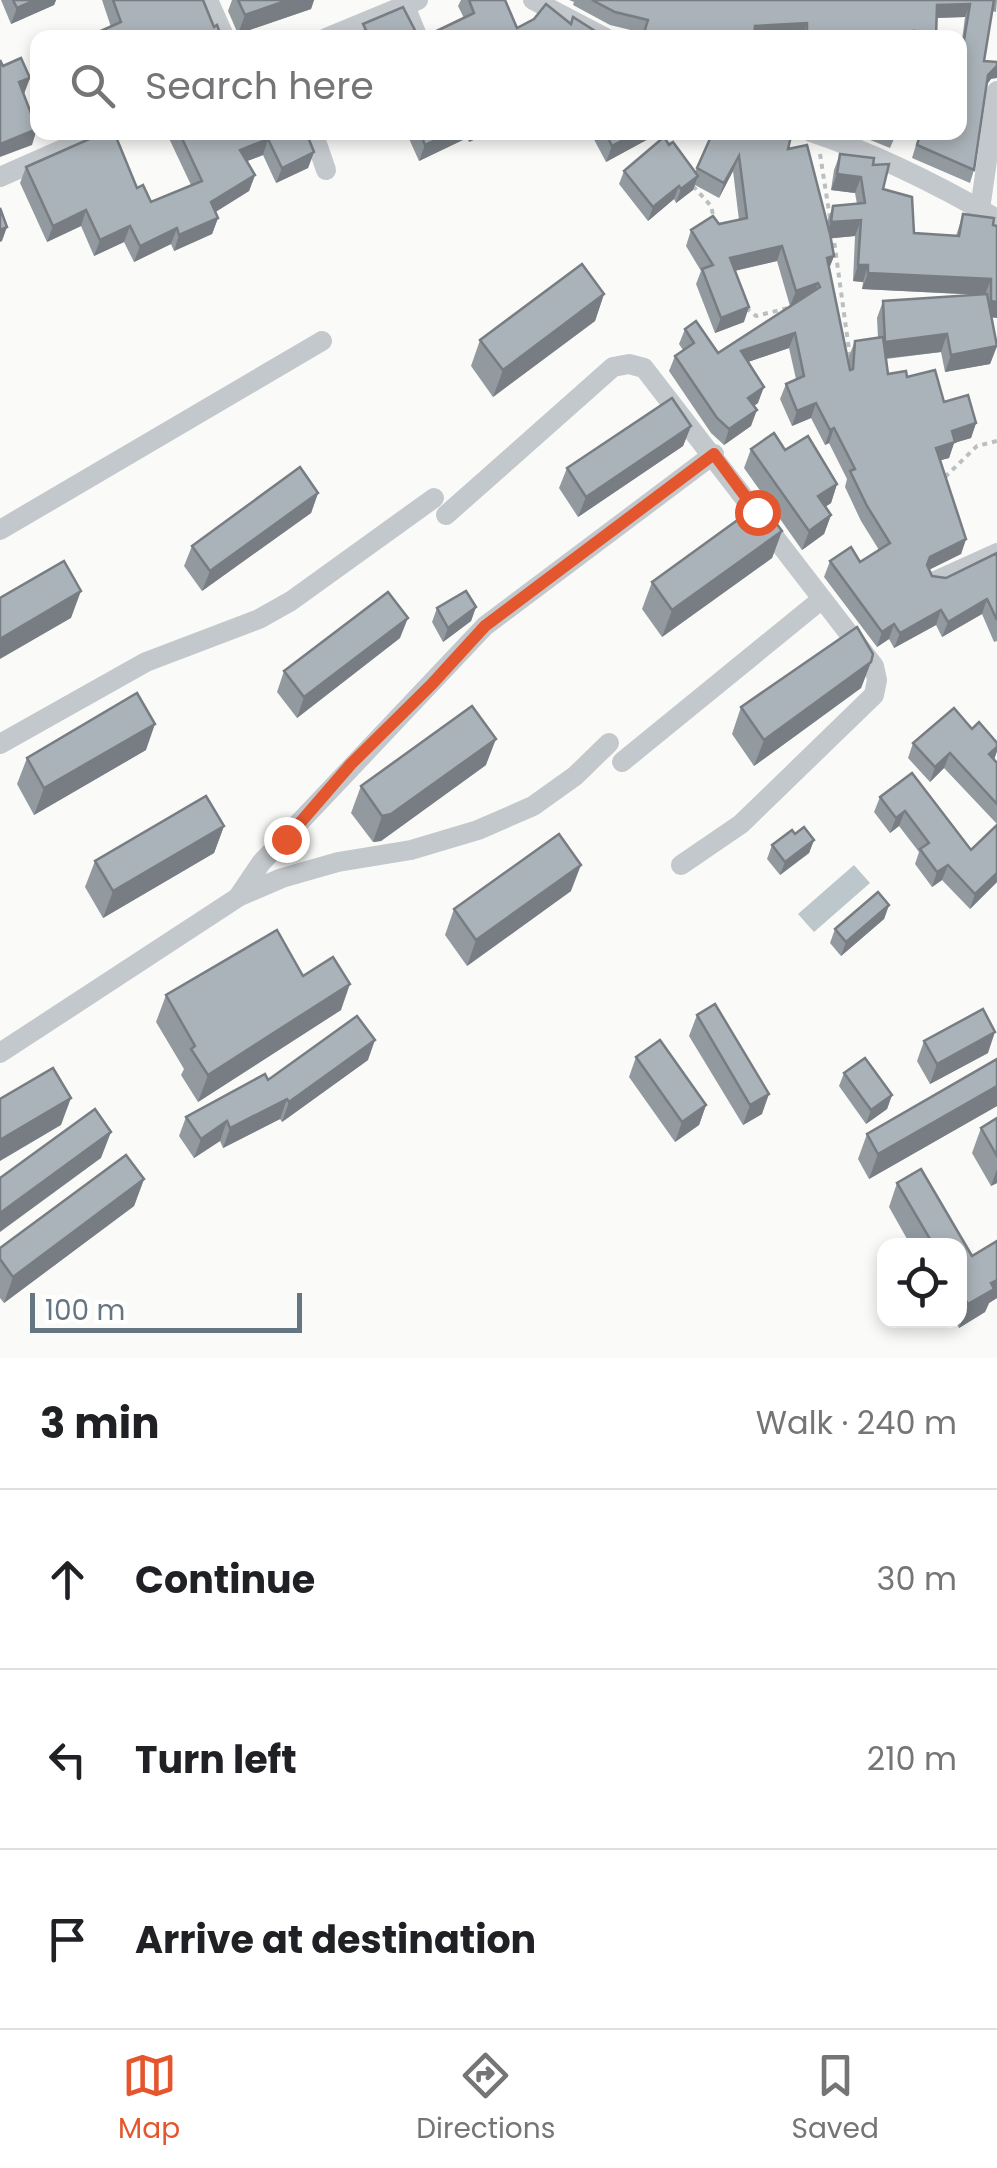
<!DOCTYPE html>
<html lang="en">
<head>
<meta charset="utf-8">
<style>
	:root { --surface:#fff; --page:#f6f6f6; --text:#202124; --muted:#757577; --line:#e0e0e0; --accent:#e4572e }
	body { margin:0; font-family:Poppins,sans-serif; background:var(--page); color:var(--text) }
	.controls { position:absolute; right:30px; bottom:30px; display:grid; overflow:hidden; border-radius:20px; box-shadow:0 5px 15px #0003 }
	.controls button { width:90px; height:90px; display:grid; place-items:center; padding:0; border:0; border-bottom:2px solid var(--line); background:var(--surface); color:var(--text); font:50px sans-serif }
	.scale { position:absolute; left:30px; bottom:25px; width:272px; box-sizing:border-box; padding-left:10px; border:5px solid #657683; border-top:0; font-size:28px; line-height:35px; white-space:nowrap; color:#657683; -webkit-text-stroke:8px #fff; paint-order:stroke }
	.stop { position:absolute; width:30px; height:30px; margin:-22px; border:8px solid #e4572e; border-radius:50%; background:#fff }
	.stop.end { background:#e4572e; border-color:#fff; box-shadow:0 2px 10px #0008 }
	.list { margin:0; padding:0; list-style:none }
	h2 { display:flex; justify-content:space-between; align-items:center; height:130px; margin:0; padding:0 40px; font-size:42px }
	h2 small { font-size:32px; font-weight:400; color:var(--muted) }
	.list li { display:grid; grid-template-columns:65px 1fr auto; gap:30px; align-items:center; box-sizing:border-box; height:180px; padding:0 40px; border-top:2px solid var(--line) }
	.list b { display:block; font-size:38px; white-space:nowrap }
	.list em { font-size:32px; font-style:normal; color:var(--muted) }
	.icon { flex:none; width:55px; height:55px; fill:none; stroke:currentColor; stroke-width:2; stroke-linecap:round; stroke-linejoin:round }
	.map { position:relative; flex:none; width:997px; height:1358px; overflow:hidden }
	.search { position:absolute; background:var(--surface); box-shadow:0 5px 15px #0003; left:30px; right:30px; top:30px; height:110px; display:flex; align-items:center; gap:25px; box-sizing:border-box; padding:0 35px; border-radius:20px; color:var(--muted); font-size:38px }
	.sheet { height:670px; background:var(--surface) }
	nav { display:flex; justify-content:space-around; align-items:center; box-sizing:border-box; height:140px; border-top:2px solid var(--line); background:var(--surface); font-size:28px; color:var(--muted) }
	nav a { display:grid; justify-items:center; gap:5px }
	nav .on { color:var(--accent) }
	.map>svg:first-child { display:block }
	.water { fill:#bbc7cb }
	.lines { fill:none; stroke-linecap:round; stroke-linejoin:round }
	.path { stroke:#bbbfc2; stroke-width:4; stroke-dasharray:5 5; stroke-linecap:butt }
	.minor { stroke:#c3c8cc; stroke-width:20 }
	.wall { fill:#929a9f; fill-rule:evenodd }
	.shaded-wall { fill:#777d82 }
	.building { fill:#aab3b9; stroke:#777d82; stroke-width:2.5 }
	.route { stroke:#e4572e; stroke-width:12 }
</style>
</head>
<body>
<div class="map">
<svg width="997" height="1358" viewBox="0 0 997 1358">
	<rect width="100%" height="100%" fill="#fafaf8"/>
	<polygon class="water" points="854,865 870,883 814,932 798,914"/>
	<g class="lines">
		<g class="path">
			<polyline points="667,132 671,147"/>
			<polyline points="820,154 830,218"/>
			<polyline points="693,186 711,206 714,219"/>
			<polyline points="833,233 850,357"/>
			<polyline points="746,308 756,316 792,307"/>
			<polyline points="945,477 977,446 997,441"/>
		</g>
		<g class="minor">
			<polyline points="208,0 225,38"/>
			<polyline points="533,0 606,38"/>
			<polyline points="405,6 418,38"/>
			<polyline points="326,38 418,0"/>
			<polyline points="313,132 326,170"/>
			<path d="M811,132c66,22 126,52 186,87"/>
			<polyline points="0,177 102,132"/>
			<polyline points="980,209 997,91"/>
			<polyline points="446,515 613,367 629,364 644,368 874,666 877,680 874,695 741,824 681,865"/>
			<polyline points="0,530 322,341"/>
			<polyline points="935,581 997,553"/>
			<polyline points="0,744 146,662 259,619 291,601 434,498"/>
			<polyline points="622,762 822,599"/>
			<polyline points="238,897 261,863 485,626 714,454"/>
			<polyline points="0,1053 240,896 282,878 338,862 411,850 478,830 533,806 575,776 609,743"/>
		</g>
	</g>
	<g class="wall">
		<polygon points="1,0 56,0 54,5 11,24"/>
		<polygon points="102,0 203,0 214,27 222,38 111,27"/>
		<polygon points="232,0 314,0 311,9 238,34 228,11"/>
		<polygon points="461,0 505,0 517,28 571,23 573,17 606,38 422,38 464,18 458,6"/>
		<polygon points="569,0 997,0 996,12 992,11 984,61 991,79 987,84 974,170 970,183 912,158 920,132 960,132 960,39 962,40 965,17 937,18 936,37 941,38 803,38 803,36 642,38 643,33 610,25 573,5 574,2"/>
		<polygon points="166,132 306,132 314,152 308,168 276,183 263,155 247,161 255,175 249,191 215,212 218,218 212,234 174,251 171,244 134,262 124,242 94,256 81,226 47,242 20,183 26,167 137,188 151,202 191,185"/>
		<polygon points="406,132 491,132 469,142 467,138 419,161"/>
		<polygon points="590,132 653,132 652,137 606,162"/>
		<path d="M713,132l75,17 39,73 6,-16 24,-2 -2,-11 -24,-3 3,-20 6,-16 33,11 10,24 31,44 42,3 7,-22 30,11 -2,93 6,28 -7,18 -45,8 -4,-20 -55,7 2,15 19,3 69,46 -5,15 -17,5 -5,15 -9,2 26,79 -5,15 -32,16 3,6 14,2 51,-25v88l-3,1 -12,-28 -40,23 -6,-12 -42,23 -5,-9 -12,8 -53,-70 6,-16 30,1 19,-12 -18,-29 -16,-34 2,-8 -18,-36 -4,2 -14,-27 -19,8 -12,-27 6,-15 10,-5 -7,-31 -41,14 10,41 -4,3 -3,20 -27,19 -13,-12 -42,-62 6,-15 8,-6 -4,-6 6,-15 33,24 72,-47 -13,-45 -42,10 9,51 -29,11 -19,-49 5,-13 -15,-25 5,-16 48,-10 -6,-49 -14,27 -24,-13 -2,5 -17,13 -2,-4 -26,22 -29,-37 5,-13 45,-26 26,27zM855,236l-2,45 10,1 -1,7 118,6 -97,6 -6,17 1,20 -23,3 -6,15v7l-20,-94 5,-13 -3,-18z"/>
		<polygon points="859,132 897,132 890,148 858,135"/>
		<polygon points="604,294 595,321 493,397 471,366 480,340"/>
		<polygon points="691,426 683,446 578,517 559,488 567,468"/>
		<polygon points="751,449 785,450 837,484 831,503 825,507 831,515 824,534 802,550 744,468"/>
		<polygon points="318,493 311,513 202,591 184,566 192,546"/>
		<polygon points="782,531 772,558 662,637 642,609 652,582"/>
		<polygon points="476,607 471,621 443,642 432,622 437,608"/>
		<polygon points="400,638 297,718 277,692 284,671"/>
		<polygon points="871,662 861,688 754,766 732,734 741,707"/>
		<polygon points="972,729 997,743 997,751 994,759 997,763 997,824 944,768 930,782 908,758 913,743"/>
		<polygon points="146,750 34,815 17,784 27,758"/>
		<polygon points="486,765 381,841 373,842 351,813 361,786"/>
		<polygon points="880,797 971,850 997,882 970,909 942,880 932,887 915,864 919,852 899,826 890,833 874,812"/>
		<polygon points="224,826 214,853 103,918 85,887 95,861"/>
		<polygon points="795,834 814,840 809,853 780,875 767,859 772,845"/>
		<polygon points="571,891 467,966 445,935 454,909"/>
		<polygon points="889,905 884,919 841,956 830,943 835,929"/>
		<polygon points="303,976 341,1010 198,1102 181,1075 184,1069 156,1022 166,995"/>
		<polygon points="697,1015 762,1114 743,1125 689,1036"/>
		<polygon points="924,1041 988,1053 930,1084 917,1061"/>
		<polygon points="636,1057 706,1105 699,1125 675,1142 629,1077"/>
		<polygon points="997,1059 997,1106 869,1179 858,1159 867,1134"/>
		<polygon points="368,1060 282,1122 280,1119 223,1148 220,1141 194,1158 179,1136 186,1117 268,1080"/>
		<polygon points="844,1073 892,1095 887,1109 866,1124 839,1086"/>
		<polygon points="997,1118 997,1183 991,1186 972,1153 981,1128"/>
		<polygon points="921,1169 972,1256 997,1241 997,1298 989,1303 985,1312 959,1328 955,1320 960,1320 960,1246 911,1246 889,1207 897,1183"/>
		<polygon points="144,1179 134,1206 4,1303 0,1298 0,1248"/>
	</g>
	<g class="shaded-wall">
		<polygon points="35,0 56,0 54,5 11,24 17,8"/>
		<polygon points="288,0 314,0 311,9 238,34 245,15"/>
		<polygon points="970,4 965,17 932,18 937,5"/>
		<polygon points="807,23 803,36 751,38 755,26"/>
		<polygon points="914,31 912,38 879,38 879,35"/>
		<polygon points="996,66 997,66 997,78 991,79 984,88 988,75"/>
		<polygon points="30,78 24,94 19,82"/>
		<polygon points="37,129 32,145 0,157 0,144"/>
		<polygon points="336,132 347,132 334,139"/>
		<polygon points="451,132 470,132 467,138 419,161 425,145"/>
		<polygon points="473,132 491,132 469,142"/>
		<polygon points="637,132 653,132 652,137 606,162 612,146"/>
		<polygon points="268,139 263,155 234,166 240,150"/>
		<polygon points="314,152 308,168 276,183 282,168"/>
		<polygon points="739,156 733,171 719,198 724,183"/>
		<polygon points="837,174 861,177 855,193 831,190"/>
		<polygon points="255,175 249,191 206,218 211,202"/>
		<polygon points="698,176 693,190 676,203 681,189"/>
		<polygon points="679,186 674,199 648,221 653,207"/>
		<polygon points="86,210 81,226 47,242 53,226"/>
		<polygon points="218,218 212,234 174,251 179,235"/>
		<polygon points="861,220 855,236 825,239 831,222"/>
		<polygon points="130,226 124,242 94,256 100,240"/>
		<polygon points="7,227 2,241 0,242 0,230"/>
		<polygon points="177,228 171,244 134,262 140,246"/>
		<polygon points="782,246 777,261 724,273 730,258"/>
		<polygon points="834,256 828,271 827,258"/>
		<polygon points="858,265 868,265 863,282 853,281"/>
		<polygon points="868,273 991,279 985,295 862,289"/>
		<polygon points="818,283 813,298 790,306 796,291"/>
		<polygon points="604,294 595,321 493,397 503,370"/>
		<polygon points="991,301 997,302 997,318 985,317"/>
		<polygon points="749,307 744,322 715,333 721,318"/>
		<polygon points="795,333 789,348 736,366 741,351"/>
		<polygon points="947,334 941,352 879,359 885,342"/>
		<polygon points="997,346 990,364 945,372 951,355"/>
		<polygon points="764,387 758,403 743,413 748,398"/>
		<polygon points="816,403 811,418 792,426 797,411"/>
		<polygon points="757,410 751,426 724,445 729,429"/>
		<polygon points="976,423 971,438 954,443 949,458 931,463 936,448 952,431"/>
		<polygon points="691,426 683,446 578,517 586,497"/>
		<polygon points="834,428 829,443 825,445 830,430"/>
		<polygon points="837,484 831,503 811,516 818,496"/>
		<polygon points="318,493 311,513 202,591 210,571"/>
		<polygon points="831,515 824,534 802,550 809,531"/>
		<polygon points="782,531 772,558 662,637 672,610"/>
		<polygon points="966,539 961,554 924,572 930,557"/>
		<polygon points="81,591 71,618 0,659 0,639"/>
		<polygon points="987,599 982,614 942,637 948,622"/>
		<polygon points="476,607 471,621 443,642 448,628"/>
		<polygon points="941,610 936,625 894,648 900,633"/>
		<polygon points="408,618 400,638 297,718 304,697"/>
		<polygon points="894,624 889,639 877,647 882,632"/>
		<polygon points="871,662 861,688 754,766 764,740"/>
		<polygon points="155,724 146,750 34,815 44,788"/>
		<polygon points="496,739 486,765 381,841 373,842 382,816"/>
		<polygon points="997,747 997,751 994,760 989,754"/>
		<polygon points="950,753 944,768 930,782 935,767"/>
		<polygon points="905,811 899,826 890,833 896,818"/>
		<polygon points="224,826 214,853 103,918 113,891"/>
		<polygon points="814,840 809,853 780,875 785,862"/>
		<polygon points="581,865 571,891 467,966 476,940"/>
		<polygon points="948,865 942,880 932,887 937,872"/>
		<polygon points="997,873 997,882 970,909 975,894"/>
		<polygon points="889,905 884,919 841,956 846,942"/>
		<polygon points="350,984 341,1010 198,1102 208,1075"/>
		<polygon points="995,1032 988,1053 930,1084 937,1064"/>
		<polygon points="375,1040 368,1060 282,1122 289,1102"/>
		<polygon points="997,1086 997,1106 869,1179 878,1154"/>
		<polygon points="769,1094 762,1114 743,1125 750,1105"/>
		<polygon points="892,1095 887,1109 866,1124 871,1110"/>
		<polygon points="71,1098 61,1125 0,1161 0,1140"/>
		<polygon points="287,1099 280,1119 223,1148 230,1128"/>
		<polygon points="706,1105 699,1125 675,1142 682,1122"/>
		<polygon points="227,1121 220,1141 194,1158 201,1139"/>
		<polygon points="111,1132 101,1158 0,1232 0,1213"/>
		<polygon points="997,1169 997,1183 991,1186"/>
		<polygon points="144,1179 134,1206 4,1303 13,1277"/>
		<polygon points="997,1280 997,1298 989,1303 985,1312 959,1328 968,1304"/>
	</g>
	<g class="building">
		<polygon points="13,0 35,0 17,8"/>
		<polygon points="113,0 203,0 214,27 217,25 222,38 85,38 121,22"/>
		<polygon points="238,0 288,0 245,15"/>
		<polygon points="469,0 505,0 517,28 534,19 546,4 571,24 573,17 606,38 422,38 474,13"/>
		<polygon points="592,0 994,0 984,61 997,62 997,66 988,75 974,170 917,145 921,132 960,132 960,89 963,60 960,60 960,39 964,40 970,4 937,5 936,37 941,38 913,38 914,31 879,35 880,38 807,38 807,23 755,26 754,38 661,38 644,33 648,20 615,12"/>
		<polygon points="403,7 419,38 348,38 366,30 363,24"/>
		<polygon points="21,58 30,78 19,82 37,129 0,144 0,60 3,66"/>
		<polygon points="105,132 114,132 137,188 143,185 151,202 202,181 179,132 306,132 314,152 282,168 268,139 240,150 255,175 211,202 218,218 179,235 177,228 140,246 130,226 100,240 86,210 53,226 26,167"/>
		<polygon points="420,132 451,132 425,145"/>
		<polygon points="605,132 637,132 612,146"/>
		<polygon points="713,132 792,132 788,149 807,145 830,234 834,256 827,258 850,370 853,369 855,341 883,337 888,374 906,371 907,377 935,370 944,402 968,395 976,423 952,431 955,442 936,448 966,539 930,557 927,565 932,576 946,578 997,553 997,620 987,599 948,622 941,610 900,633 894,624 882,632 830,561 851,547 860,562 890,543 867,506 850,471 855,469 834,428 830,430 816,403 797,411 786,384 804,376 795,333 741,351 764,387 748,398 757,410 729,429 717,418 675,356 694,343 685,329 696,321 718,353 820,287 818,283 796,291 782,246 730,258 749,307 721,318 702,269 713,265 691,230 713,216 719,224 747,218 739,156 724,183 697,168"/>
		<polygon points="664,137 669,145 673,142 698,176 681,189 679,186 653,207 624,171"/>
		<polygon points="840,154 874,158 873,165 889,164 883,189 912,197 914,233 959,236 963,214 994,218 993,225 997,226 997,302 991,301 991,279 868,273 868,265 858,265 861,220 831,222 833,206 865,203 861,177 837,174"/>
		<polygon points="0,208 7,227 0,230"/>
		<polygon points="582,264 604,294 503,370 480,340"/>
		<polygon points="987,294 997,346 951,355 947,334 885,342 883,301"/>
		<polygon points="672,398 691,426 586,497 567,468"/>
		<polygon points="774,433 785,450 808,436 837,484 818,496 831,515 809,531 751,449"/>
		<polygon points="300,467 318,493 210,571 192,546"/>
		<polygon points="761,503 782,531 672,610 652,582"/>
		<polygon points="64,561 81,591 0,639 0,598"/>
		<polygon points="466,591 476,607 448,628 437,608"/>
		<polygon points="388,592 408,618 304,697 284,671"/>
		<polygon points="857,627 873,654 871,662 764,740 741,707"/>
		<polygon points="137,693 155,724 44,788 27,758"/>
		<polygon points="472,706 496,739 391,814 382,816 361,786"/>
		<polygon points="954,708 972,729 979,722 997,743 997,747 989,754 997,763 997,804 950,753 935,767 913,743"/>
		<polygon points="912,773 971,850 997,825 997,873 975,894 948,865 937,872 920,849 929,843 905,811 896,818 880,797"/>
		<polygon points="206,796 224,826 113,891 95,861"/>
		<polygon points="804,827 814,840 785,862 772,845 792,830 795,834"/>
		<polygon points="559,834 581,865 476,940 454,909"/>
		<polygon points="878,892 889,905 846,942 835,929"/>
		<polygon points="277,930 303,976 333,957 350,984 208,1075 191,1049 195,1046 166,995"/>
		<polygon points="715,1004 769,1094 750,1105 697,1015"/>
		<polygon points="983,1009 995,1032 937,1064 924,1041"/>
		<polygon points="357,1016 375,1040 289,1102 287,1099 230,1128 227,1121 201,1139 186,1117 265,1074 268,1080"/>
		<polygon points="660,1040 706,1105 682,1122 636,1057"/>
		<polygon points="865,1058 892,1095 871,1110 844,1073"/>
		<polygon points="997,1059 997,1086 878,1154 867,1134"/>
		<polygon points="53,1068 71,1098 0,1140 0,1099"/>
		<polygon points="95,1109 111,1132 0,1213 0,1178"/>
		<polygon points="997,1118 997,1156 981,1128"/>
		<polygon points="126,1155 144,1179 13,1277 0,1259 0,1248"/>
		<polygon points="921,1169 972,1256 997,1241 997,1280 991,1283 994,1289 968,1304 960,1290 960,1246 934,1246 897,1183"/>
	</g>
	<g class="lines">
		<polyline class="route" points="286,839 351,764 432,684 485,626 714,454 757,512"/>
	</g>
</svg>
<div class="controls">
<button><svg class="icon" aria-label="locate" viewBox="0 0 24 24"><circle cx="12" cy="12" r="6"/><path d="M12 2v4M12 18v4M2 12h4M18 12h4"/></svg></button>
</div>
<div class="scale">100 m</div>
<div class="stop" style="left:757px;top:512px"></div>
<div class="stop end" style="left:286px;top:839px"></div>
<div class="search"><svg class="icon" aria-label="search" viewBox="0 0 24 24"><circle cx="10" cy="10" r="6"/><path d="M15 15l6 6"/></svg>Search here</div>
</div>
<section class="sheet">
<h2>3 min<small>Walk · 240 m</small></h2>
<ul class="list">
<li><svg class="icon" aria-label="ahead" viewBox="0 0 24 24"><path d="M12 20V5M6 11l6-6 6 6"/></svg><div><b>Continue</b></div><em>30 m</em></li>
<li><svg class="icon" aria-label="left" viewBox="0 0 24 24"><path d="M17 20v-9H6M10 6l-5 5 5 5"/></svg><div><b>Turn left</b></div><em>210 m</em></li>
<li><svg class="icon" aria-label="arrive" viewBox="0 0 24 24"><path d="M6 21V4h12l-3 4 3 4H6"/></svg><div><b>Arrive at destination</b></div></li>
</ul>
</section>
<nav>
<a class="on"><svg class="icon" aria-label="map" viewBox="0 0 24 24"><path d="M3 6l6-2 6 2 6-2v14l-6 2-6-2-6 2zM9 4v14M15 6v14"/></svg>Map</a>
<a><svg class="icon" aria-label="directions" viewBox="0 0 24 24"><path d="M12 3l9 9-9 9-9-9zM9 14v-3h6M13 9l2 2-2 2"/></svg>Directions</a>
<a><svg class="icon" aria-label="saved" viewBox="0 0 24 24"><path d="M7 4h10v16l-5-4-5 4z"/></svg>Saved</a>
</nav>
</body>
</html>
